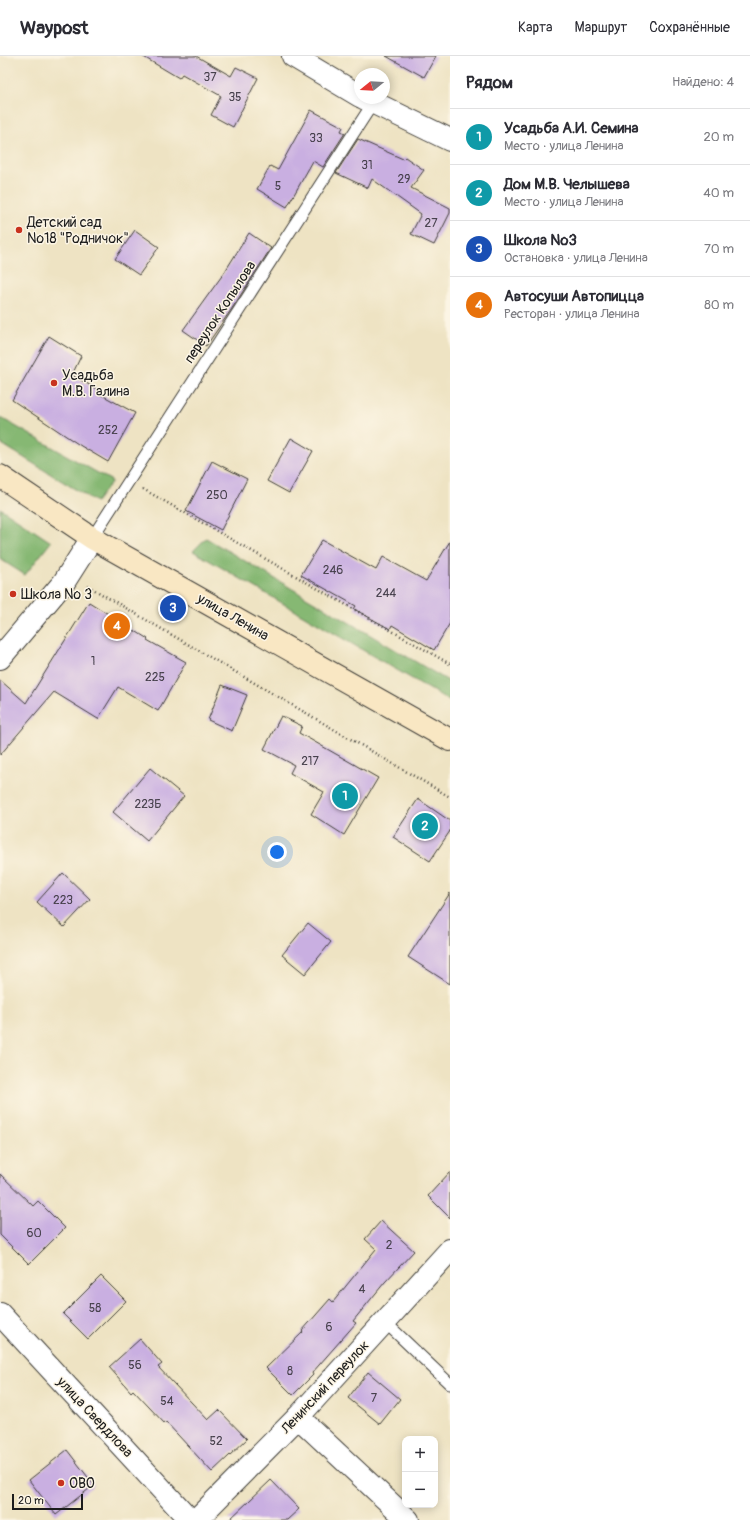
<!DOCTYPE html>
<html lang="ru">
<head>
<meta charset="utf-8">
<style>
	:root { --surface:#fff; --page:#f7f7f7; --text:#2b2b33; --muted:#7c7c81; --line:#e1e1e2; --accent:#c8321e }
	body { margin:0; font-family:Pangolin,sans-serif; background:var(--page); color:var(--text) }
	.controls { position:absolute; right:12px; bottom:12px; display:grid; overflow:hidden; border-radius:8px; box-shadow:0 2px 10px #0003 }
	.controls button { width:36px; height:36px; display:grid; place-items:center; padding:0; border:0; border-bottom:1px solid var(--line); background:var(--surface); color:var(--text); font:20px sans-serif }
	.compass { position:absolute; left:354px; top:12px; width:36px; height:36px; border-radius:50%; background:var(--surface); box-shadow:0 2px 10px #0003; rotate:252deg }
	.scale { position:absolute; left:12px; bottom:10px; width:71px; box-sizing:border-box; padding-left:4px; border:2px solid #1c1c1c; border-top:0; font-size:11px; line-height:14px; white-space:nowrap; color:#1c1c1c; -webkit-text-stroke:3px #fcf5e5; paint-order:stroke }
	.you { position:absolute; left:277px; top:796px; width:14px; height:14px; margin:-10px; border:3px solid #fff; border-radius:50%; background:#1a73e8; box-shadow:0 0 0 6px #1a73e833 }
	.badge { display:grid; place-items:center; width:26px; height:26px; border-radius:50%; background:var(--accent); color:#fff; font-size:13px; font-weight:700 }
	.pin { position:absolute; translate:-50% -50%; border:2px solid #fff; box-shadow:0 1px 4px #0006 }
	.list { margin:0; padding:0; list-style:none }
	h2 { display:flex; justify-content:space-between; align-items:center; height:52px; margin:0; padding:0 16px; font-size:17px }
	h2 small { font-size:13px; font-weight:400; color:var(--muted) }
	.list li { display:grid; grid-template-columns:26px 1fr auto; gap:12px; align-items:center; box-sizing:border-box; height:56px; padding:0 16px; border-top:1px solid var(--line) }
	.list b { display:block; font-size:15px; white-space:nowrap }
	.list p { margin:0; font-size:13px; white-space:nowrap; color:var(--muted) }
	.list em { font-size:13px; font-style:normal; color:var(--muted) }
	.map { position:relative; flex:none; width:450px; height:1464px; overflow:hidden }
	header { display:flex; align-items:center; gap:24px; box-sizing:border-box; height:56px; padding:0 20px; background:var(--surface); border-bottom:1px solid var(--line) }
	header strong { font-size:19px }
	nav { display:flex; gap:22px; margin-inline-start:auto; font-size:14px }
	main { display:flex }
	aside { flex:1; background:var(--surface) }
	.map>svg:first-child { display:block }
	.forest { fill:#86b873; stroke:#516a48 }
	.building { fill:#c9afe1 }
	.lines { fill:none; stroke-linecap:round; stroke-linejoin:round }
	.service-casing { stroke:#3c3a35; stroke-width:13 }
	.minor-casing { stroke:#3c3a35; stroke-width:24 }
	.secondary-casing { stroke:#3c3a35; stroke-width:24 }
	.path { stroke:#3c3a35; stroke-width:2.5; stroke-dasharray:1 3; stroke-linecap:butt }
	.service { stroke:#fff; stroke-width:11 }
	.minor { stroke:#fff; stroke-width:22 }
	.secondary { stroke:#f9e7c3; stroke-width:22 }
	.poi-dot { fill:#c8321e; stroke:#fcf5e5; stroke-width:1.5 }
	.labels { text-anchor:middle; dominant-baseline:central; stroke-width:3; stroke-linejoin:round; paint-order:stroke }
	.number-label { font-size:12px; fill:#47414d }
	.poi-label { font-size:14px; fill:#1c1c1c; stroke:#fcf5e5; text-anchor:start }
	.street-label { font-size:14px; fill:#1c1c1c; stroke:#fcf5e5 }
</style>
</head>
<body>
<header>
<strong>Waypost</strong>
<nav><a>Карта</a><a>Маршрут</a><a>Сохранённые</a></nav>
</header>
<main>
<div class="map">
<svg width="450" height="1464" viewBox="0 0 450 1464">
	<rect width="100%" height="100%" fill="#fcf5e5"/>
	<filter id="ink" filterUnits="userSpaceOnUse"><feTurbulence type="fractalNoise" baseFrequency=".025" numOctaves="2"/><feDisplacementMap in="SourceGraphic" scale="8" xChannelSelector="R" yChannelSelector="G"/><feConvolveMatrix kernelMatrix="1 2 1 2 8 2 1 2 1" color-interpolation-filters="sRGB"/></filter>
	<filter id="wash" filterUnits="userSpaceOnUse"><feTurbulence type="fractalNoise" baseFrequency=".012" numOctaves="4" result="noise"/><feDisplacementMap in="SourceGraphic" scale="16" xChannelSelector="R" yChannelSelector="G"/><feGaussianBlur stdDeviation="0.9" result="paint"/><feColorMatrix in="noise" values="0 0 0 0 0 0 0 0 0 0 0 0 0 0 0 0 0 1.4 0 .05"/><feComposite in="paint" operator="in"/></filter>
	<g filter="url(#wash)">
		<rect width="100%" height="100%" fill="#eee3c3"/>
		<g class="forest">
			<polygon points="0,361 1,362 112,425 96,446 0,387"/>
			<polygon points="0,452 51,486 25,519 0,503"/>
			<polygon points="206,482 450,626 450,645 193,495"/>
		</g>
		<g id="blocks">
			<g class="building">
				<polygon points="142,0 196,0 231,20 236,11 258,22 233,71 211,59 221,40 182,18 179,22"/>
				<polygon points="386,0 436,0 424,21"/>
				<polygon points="311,54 343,71 341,75 345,77 323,111 313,105 287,151 257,133 270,110 278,114"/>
				<polygon points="358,83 403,103 405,101 424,114 411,132 450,152 450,157 434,189 411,178 421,158 372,123 368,132 336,117"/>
				<polygon points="135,174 159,191 139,219 115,203"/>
				<polygon points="249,177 271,192 231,254 206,290 183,274 224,217"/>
				<polygon points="49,280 81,300 72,319 100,335 98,337 135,357 108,406 81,390 12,344"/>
				<polygon points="291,382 313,395 289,437 267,425"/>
				<polygon points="212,405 247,423 221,474 186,455"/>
				<polygon points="322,484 376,514 383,501 426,525 450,485 450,567 434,594 392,569 390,573 354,553 356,550 301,519"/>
				<polygon points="89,546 148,583 147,584 186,606 158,655 118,631 98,663 54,636 0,699 0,624 26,647"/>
				<polygon points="222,629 247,639 232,675 208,664"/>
				<polygon points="281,660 302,670 299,677 378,722 344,779 311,758 324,736 290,717 294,709 264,693"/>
				<polygon points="150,712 184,740 147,785 113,756"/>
				<polygon points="418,743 450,765 450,775 430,805 393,781"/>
				<polygon points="63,817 90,843 64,871 37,846"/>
				<polygon points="450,837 450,928 408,901"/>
				<polygon points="308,867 331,886 305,918 282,899"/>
				<polygon points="450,1116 450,1162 428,1140"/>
				<polygon points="0,1118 33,1150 38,1145 65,1172 29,1208 0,1179"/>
				<polygon points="381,1165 414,1195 385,1226 353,1265 356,1267 312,1317 313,1319 293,1339 266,1312 303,1276 302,1275 330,1243 333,1246 376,1193 365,1183"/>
				<polygon points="101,1220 126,1245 88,1283 63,1258"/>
				<polygon points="140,1283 162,1308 158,1311 208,1364 219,1354 247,1383 212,1416 166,1366 165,1368 133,1334 131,1336 109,1311"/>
				<polygon points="368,1316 400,1343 380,1368 348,1342"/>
				<polygon points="67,1394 94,1429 56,1459 29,1424"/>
				<polygon points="271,1424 299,1453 287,1464 229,1464"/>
			</g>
		</g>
	</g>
	<g filter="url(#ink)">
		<use href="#blocks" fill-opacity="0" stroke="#3c3a35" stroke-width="1"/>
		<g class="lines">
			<g class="service-casing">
				<g id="service">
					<polyline points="92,482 373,47"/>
					<polyline points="385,1266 450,1328"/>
				</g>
			</g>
			<g class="minor-casing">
				<g id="minor">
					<polyline points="293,0 360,40"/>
					<polyline points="364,42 450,84"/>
					<polyline points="0,602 64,526 92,482"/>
					<polyline points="0,1258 190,1464"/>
					<polyline points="298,1361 408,1464"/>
					<polyline points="196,1464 298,1361 450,1194"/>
				</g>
			</g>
			<g class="secondary-casing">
				<polyline id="secondary" points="0,420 92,482 450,684"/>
			</g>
			<g class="path">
				<polyline points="143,433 450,608"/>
				<polyline points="88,530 450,741"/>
			</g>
			<use href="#service" class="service"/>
			<use href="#minor" class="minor"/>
			<use href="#secondary" class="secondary"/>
		</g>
	</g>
	<g class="poi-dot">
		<circle cx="19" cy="174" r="4"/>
		<circle cx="54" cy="327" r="4"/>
		<circle cx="13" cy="538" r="4"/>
		<circle cx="61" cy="1427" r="4"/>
	</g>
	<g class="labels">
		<g class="number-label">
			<text x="210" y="21">37</text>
			<text x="235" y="41">35</text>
			<text x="316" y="82">33</text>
			<text x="367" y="109">31</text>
			<text x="404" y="123">29</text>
			<text x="278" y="130">5</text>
			<text x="431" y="167">27</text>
			<text x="108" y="374">252</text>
			<text x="217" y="439">250</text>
			<text x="333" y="514">246</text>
			<text x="386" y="537">244</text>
			<text x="93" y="605">1</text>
			<text x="155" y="621">225</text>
			<text x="310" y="705">217</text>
			<text x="148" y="748">223Б</text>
			<text x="63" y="844">223</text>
			<text x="34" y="1177">60</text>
			<text x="389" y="1189">2</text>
			<text x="362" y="1233">4</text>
			<text x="95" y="1252">58</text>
			<text x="329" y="1271">6</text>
			<text x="135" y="1309">56</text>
			<text x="290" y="1315">8</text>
			<text x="374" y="1342">7</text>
			<text x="167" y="1345">54</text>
			<text x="216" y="1385">52</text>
		</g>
		<g class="poi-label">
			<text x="27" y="166">Детский сад<tspan x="27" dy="16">№18 "Родничок"</tspan></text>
			<text x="62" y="319">Усадьба<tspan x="62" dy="16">М.В. Галина</tspan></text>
			<text x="21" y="538">Школа № 3</text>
			<text x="69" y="1427">ОВО</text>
		</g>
		<g class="street-label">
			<text transform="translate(220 256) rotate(-57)">переулок Копылова</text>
			<text transform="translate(233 561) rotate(30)">улица Ленина</text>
			<text transform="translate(325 1331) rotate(-47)">Ленинский переулок</text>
			<text transform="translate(95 1361) rotate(47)">улица Свердлова</text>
		</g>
	</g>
</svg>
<div class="controls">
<button>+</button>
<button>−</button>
</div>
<svg class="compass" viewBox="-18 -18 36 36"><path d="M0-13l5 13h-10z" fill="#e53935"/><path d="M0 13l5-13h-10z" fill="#7c7c81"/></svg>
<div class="scale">20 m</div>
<div class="you"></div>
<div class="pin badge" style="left:345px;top:740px;background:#0f9aa8">1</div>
<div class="pin badge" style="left:425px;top:770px;background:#0f9aa8">2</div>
<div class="pin badge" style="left:173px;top:552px;background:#1a4fb4">3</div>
<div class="pin badge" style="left:117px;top:570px;background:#e8710a">4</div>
</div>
<aside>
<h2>Рядом<small>Найдено: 4</small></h2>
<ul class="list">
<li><span class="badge" style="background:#0f9aa8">1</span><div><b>Усадьба А.И. Семина</b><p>Место · улица Ленина</p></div><em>20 m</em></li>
<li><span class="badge" style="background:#0f9aa8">2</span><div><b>Дом М.В. Челышева</b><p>Место · улица Ленина</p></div><em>40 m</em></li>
<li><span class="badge" style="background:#1a4fb4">3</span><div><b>Школа №3</b><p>Остановка · улица Ленина</p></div><em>70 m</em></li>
<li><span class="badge" style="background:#e8710a">4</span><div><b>Автосуши Автопицца</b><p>Ресторан · улица Ленина</p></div><em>80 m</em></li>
</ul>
</aside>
</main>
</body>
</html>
